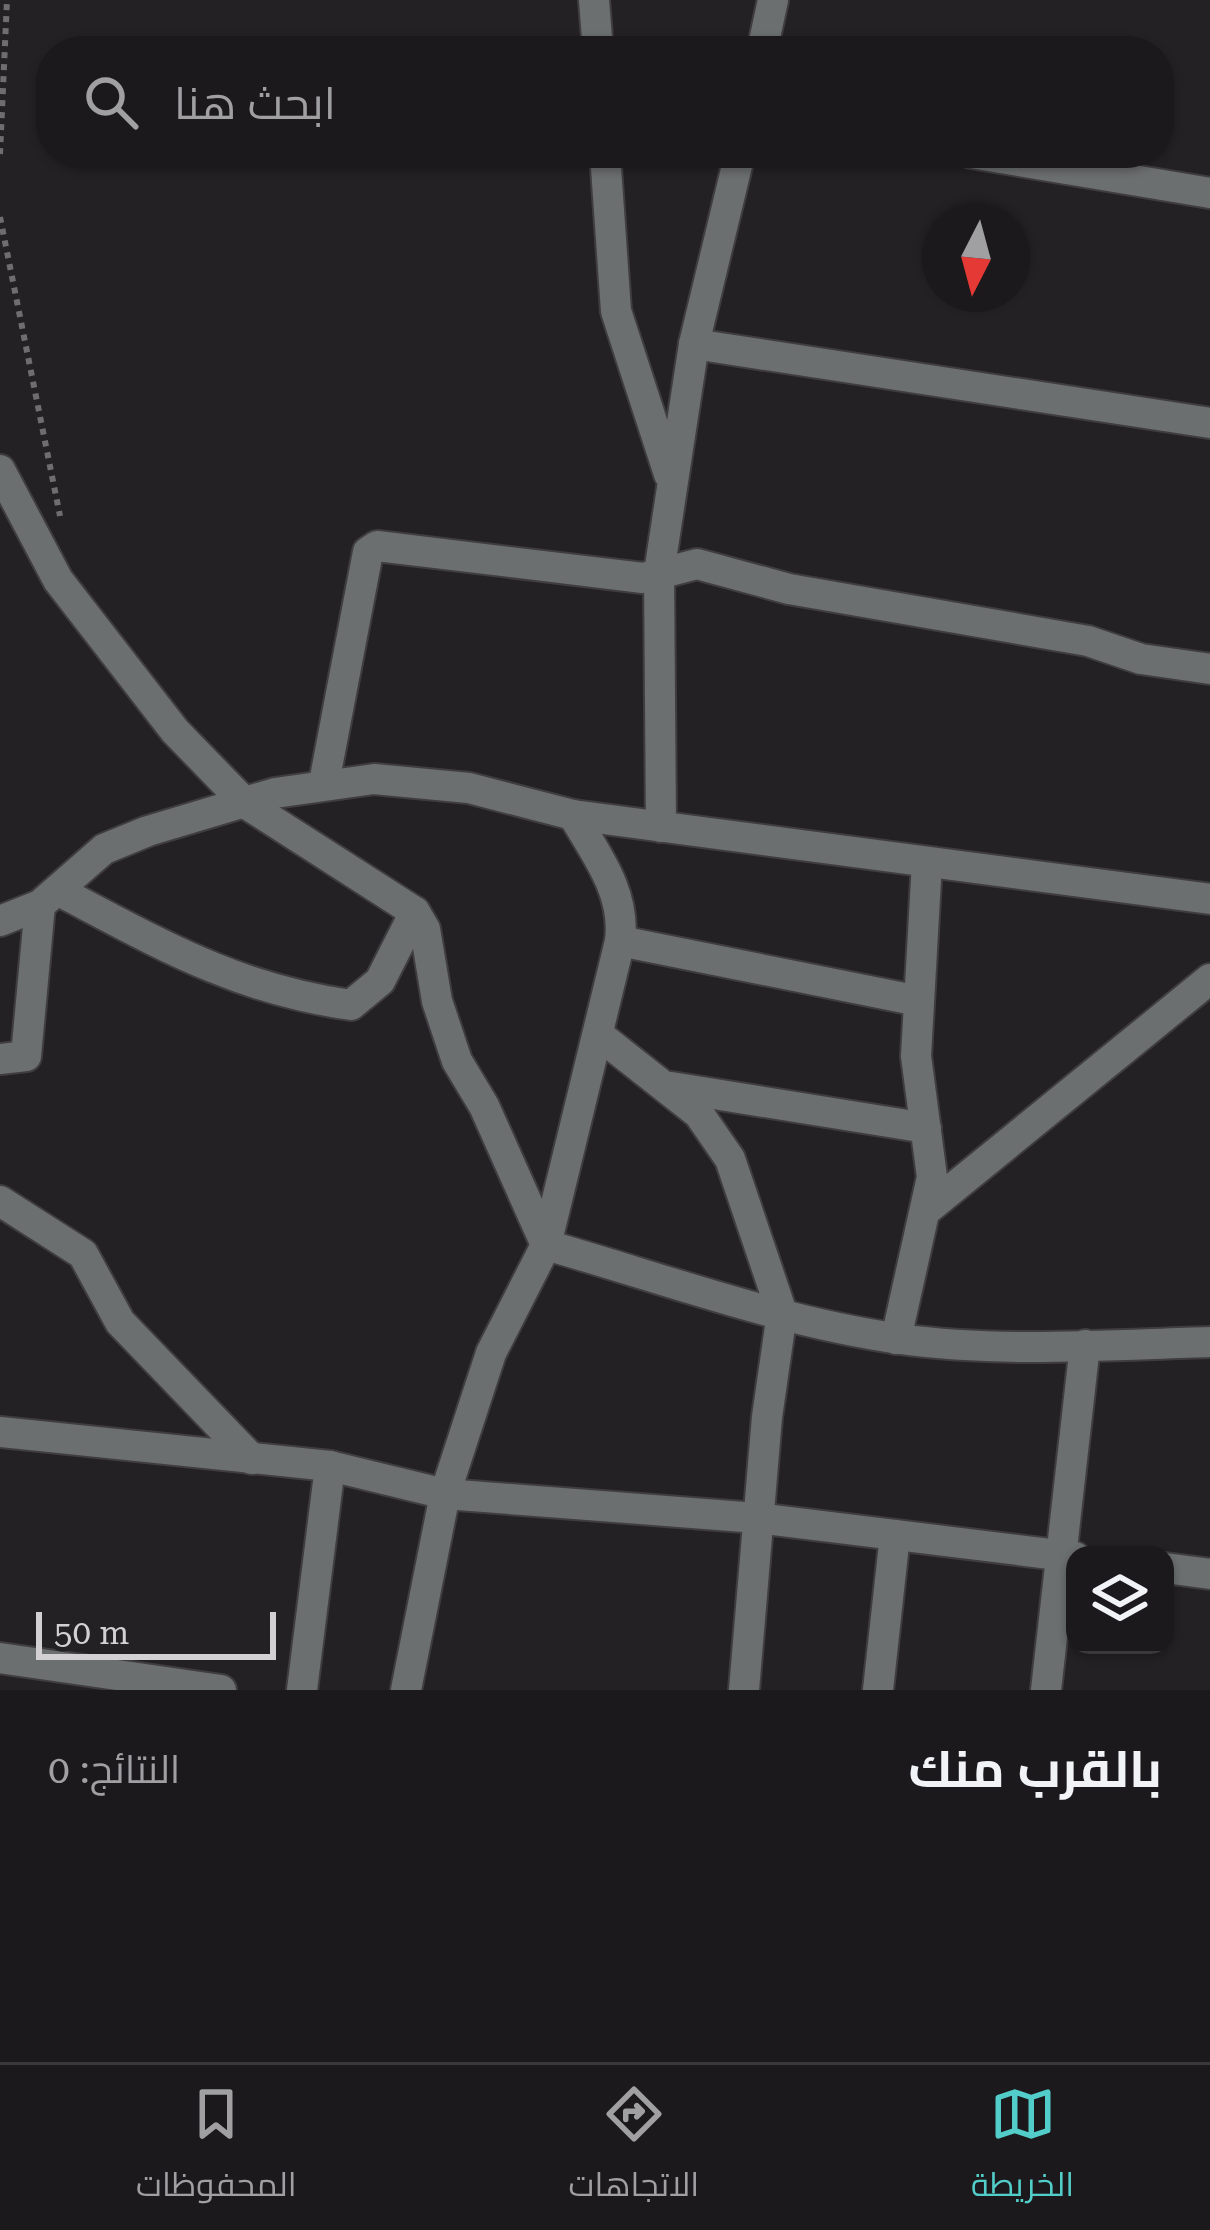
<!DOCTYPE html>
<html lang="ar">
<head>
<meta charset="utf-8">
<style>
	:root { --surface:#1b191c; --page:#282629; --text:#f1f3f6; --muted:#a0a0a3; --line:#39383b; --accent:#53cdc9 }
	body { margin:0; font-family:"Roboto Serif",Cairo,serif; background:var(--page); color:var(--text); direction:rtl }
	.controls { position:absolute; right:36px; bottom:36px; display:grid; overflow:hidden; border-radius:24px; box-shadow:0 3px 9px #0004 }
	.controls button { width:108px; height:108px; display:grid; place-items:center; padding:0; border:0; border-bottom:3px solid var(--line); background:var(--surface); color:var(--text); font:60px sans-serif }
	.compass { position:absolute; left:922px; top:204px; width:108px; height:108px; border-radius:50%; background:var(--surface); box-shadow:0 3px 9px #0004; rotate:186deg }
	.scale { position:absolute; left:36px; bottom:30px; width:240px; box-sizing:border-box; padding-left:12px; border:6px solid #d2d0d3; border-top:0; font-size:33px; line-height:42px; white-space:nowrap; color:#d2d0d3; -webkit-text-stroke:9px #242125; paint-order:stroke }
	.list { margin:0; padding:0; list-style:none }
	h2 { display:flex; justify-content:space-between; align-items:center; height:156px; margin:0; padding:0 48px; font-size:51px }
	h2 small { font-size:39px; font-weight:400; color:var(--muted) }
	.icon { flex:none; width:66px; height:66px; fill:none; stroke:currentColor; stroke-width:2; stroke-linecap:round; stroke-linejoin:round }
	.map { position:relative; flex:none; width:1210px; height:1690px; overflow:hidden; direction:ltr }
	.search { position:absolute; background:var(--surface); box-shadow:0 3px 9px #0004; left:36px; right:36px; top:36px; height:132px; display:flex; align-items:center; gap:30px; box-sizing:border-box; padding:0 42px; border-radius:48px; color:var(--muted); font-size:45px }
	.sheet { height:372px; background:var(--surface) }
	nav { display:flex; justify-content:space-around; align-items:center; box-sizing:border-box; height:168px; border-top:3px solid var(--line); background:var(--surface); font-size:33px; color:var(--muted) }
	nav a { display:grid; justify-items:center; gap:6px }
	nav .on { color:var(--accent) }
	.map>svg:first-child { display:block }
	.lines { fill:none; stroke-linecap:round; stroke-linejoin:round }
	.minor-casing { stroke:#403d41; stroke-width:34 }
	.path { stroke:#706d71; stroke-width:6; stroke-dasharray:6 6; stroke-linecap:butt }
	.minor { stroke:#6c6f6f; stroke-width:30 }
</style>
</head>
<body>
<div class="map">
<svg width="1210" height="1690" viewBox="0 0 1210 1690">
	<rect width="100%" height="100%" fill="#242125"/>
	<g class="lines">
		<g class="minor-casing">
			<g id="minor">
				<polyline points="594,0 598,51"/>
				<polyline points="762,51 773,0"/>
				<polyline points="605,153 616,311 669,474"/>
				<polyline points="971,153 1210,193"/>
				<polyline points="694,344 1210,423"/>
				<path d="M0,470l58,110 117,151 70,72 170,109 10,17 12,72 20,60 27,45 62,139c116,33 234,77 354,94 102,14 207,6 310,3"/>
				<polyline points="324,783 368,552 377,546 643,578 697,564 789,589 1088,641 1141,659 1210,669"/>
				<polyline points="661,827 659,573 694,344 740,153"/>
				<path d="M59,891c101,53 177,98 292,114l29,-24 35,-69"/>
				<polyline points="0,921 40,905 104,849 148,831 275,793 374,779 469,788 573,815 1210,899"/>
				<polyline points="620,941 919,1001"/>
				<polyline points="600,1036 699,1114 730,1159 782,1313 767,1417 744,1690"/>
				<polyline points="0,1059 26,1056 40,905"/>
				<polyline points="671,1087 926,1128"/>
				<polyline points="0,1201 83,1254 120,1322 252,1459"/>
				<polyline points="925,1211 1210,979"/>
				<polyline points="896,1339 932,1177 916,1056 927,862"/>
				<polyline points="0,1432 330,1466 445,1494 757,1518 1075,1557"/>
				<polyline points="1165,1568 1210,1574"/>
				<polyline points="0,1658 221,1690"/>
				<polyline points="302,1690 330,1466"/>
				<path d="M406,1690l39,-196 46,-141 55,-108 74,-304c6,-48 -23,-85 -47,-126"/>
				<polyline points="878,1690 895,1535"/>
				<polyline points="1046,1690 1085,1345"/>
			</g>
		</g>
		<g class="path">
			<polyline points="0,154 7,0"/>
			<polyline points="0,217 60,516"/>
		</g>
		<use href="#minor" class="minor"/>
	</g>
</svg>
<div class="controls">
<button><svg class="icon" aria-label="layers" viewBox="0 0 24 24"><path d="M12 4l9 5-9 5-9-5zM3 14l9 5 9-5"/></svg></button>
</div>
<svg class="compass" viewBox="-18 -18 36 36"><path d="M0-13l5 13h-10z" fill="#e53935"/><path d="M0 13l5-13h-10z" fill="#a0a0a3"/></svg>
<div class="scale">50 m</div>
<div class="search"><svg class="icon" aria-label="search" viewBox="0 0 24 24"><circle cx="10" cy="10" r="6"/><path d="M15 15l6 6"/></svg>ابحث هنا</div>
</div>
<section class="sheet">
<h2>بالقرب منك<small>النتائج: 0</small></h2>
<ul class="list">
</ul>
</section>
<nav>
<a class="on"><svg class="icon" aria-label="map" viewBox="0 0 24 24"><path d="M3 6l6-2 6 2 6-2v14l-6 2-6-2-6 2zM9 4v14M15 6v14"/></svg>الخريطة</a>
<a><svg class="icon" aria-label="directions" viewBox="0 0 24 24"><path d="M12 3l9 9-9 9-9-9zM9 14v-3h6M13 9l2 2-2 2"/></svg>الاتجاهات</a>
<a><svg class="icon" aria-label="saved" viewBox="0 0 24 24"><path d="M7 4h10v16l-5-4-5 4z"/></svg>المحفوظات</a>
</nav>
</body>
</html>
